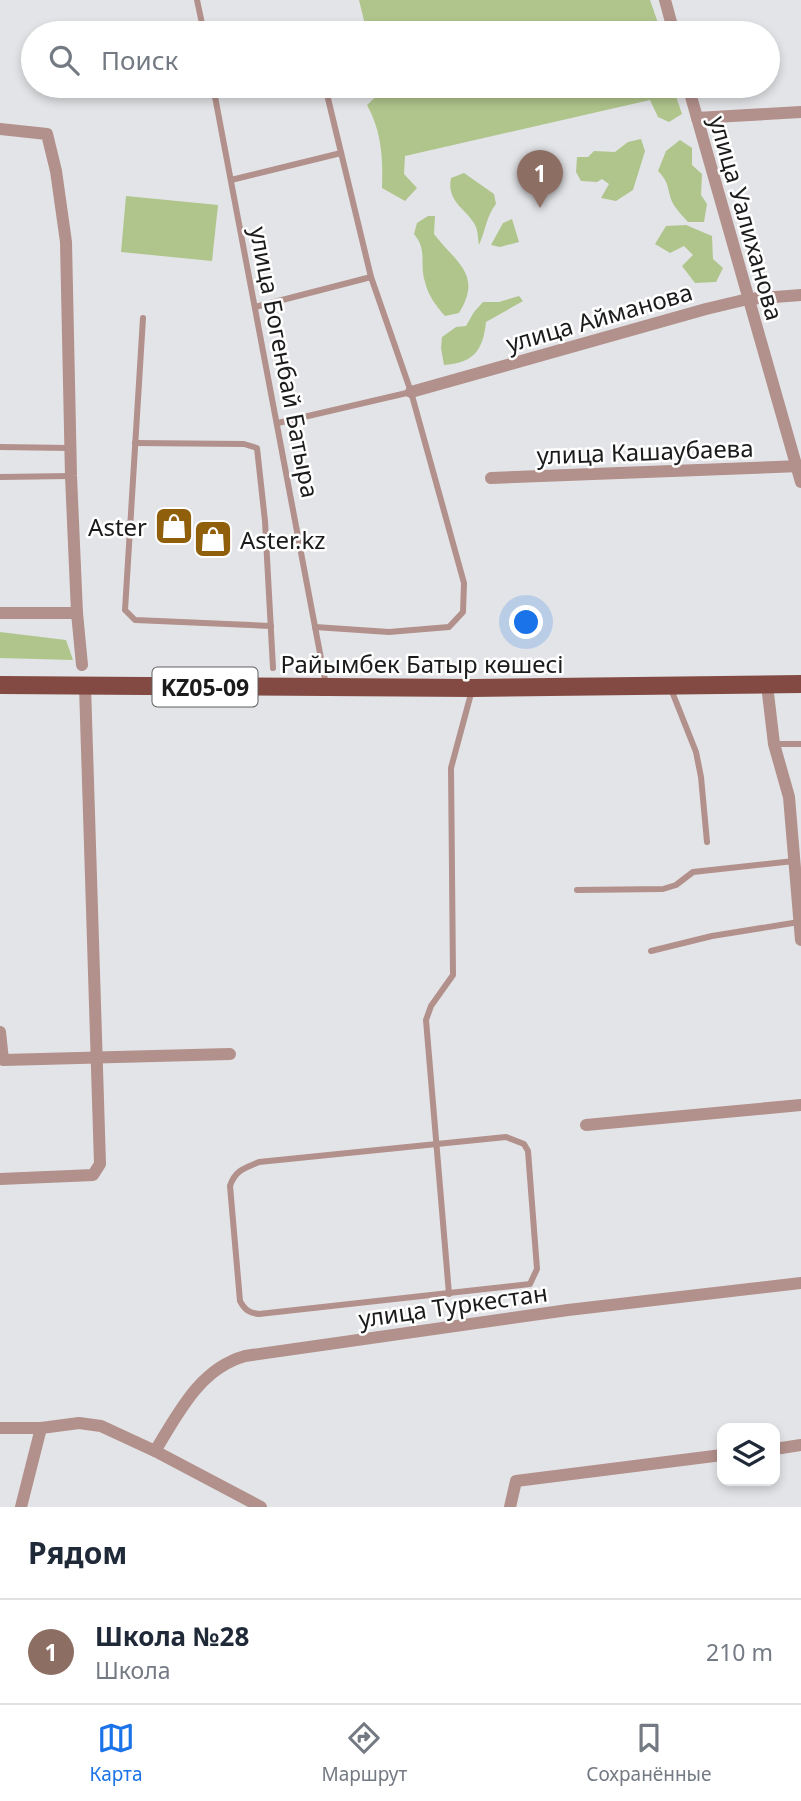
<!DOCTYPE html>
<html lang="ru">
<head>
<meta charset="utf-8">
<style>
	:root { --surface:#fff; --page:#f2f2f3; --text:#1f2937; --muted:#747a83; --line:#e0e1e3; --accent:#1a73e8 }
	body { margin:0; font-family:"Noto Sans",sans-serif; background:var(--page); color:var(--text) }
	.controls { position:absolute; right:21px; bottom:21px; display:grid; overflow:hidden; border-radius:14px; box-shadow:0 4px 10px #0003 }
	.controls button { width:63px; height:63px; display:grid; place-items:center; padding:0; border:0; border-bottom:2px solid var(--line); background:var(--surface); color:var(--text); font:35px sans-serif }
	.you { position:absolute; left:527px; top:623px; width:24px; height:24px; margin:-18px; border:5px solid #fff; border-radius:50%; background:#1a73e8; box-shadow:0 0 0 10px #1a73e833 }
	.badge { display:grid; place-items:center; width:46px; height:46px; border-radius:50%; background:var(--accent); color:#fff; font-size:23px; font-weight:700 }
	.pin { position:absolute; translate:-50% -58px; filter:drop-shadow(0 2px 4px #0008) }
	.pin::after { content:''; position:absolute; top:37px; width:24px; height:21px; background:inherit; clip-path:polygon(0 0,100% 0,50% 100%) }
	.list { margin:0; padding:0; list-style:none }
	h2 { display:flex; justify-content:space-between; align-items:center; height:91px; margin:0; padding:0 28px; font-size:30px }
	h2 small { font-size:23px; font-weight:400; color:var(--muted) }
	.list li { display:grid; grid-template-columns:46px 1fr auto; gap:21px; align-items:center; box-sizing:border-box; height:105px; padding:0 28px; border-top:2px solid var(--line) }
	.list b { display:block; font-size:26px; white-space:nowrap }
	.list p { margin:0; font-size:23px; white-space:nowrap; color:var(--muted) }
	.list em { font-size:23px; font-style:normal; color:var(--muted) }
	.icon { flex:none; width:38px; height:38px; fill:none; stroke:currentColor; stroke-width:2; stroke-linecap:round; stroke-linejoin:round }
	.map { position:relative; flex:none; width:801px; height:1507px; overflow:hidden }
	.search { position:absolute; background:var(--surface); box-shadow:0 4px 10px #0003; left:21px; right:21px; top:21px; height:77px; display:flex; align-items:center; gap:18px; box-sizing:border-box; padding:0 24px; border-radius:38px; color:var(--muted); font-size:26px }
	.sheet { height:196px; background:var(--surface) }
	nav { display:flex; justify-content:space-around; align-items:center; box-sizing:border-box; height:98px; border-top:2px solid var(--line); background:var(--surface); font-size:19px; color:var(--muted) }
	nav a { display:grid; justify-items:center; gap:4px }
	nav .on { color:var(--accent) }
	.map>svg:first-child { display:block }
	.green { fill:#b0c58c }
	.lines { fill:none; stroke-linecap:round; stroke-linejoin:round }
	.service { stroke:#b2908b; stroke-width:6 }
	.minor { stroke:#b2908b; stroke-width:12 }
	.primary { stroke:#834a43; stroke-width:18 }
	.labels { text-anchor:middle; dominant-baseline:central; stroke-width:5; stroke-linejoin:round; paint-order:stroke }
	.shield { fill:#fff; stroke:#5f5f60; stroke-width:2 }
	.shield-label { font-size:23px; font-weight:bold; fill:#1b1b1c }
	.street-label { font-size:24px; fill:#1b1b1c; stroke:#fff }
	.poi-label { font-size:24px; fill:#1b1b1c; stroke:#fff; text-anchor:end }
</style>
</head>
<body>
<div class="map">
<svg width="801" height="1507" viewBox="0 0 801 1507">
	<rect width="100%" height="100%" fill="#e3e4e7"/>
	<g class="green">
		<polygon points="359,0 650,0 658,23 666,33 367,33"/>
		<path d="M379,86h298l-1,10 6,18 -13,8 -11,-5 -8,-17 -245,56 -1,18 13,14 -12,13 -23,-13c1,-29 0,-56 -15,-83l14,-13z"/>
		<polygon points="641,139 645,151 633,190 616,201 601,198 609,184 602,179 597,182 581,181 576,172 577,157 588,157 594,151 615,152 628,142"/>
		<path d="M680,140l12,8v17l10,9 -1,21 6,9 -3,18h-16c-4,-5 -9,-9 -12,-14 -11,-15 -3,-22 -18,-37l8,-20z"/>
		<path d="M464,173l30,21 2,10c-10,13 -10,25 -17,41 -1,-5 -1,-13 -3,-18 -8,-18 -30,-24 -25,-49z"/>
		<polygon points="126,196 218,205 212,261 121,252"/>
		<path d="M428,216h7l-1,18c22,29 49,40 25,79l-14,3c-9,-10 -17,-21 -20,-34 -6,-19 3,-31 -11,-48l3,-11z"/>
		<polygon points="512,219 519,242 500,247 491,245 503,223"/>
		<polygon points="686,225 712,236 713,259 723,268 716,282 695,283 682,266 693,255 684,246 670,253 655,244 666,226"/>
		<path d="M519,296l4,5 -37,21c-3,29 -13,41 -42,43l-3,-17 1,-11 14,-10 10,-1 8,-14 9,-10h16z"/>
		<polygon points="0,632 66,640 73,660 0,658"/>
	</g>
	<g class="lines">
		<g class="service">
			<polyline points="197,0 204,33"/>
			<polyline points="312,27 313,33"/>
			<polyline points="213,86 326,685"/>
			<polyline points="231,180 341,153"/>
			<polyline points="255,307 371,277"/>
			<polyline points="143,318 125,610 135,620 271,626"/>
			<polyline points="278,423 411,392"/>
			<polyline points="135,443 244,444 257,448 265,521 273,668"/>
			<polyline points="0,447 70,448"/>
			<polyline points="0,477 71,476"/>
			<polyline points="315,627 389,632 449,627 463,612 464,583 411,392 371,277 325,86"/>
			<polyline points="671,689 696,752 701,777 707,842"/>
			<polyline points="774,744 801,744"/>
			<polyline points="577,890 663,889 676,885 693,872 794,861"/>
			<polyline points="651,951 712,936 799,922"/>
			<path d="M506,1137l18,7 4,7 9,118 -7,15 -271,30c-10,-1 -14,-4 -19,-13l-10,-115c5,-16 15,-18 29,-24z"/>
			<polyline points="449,1294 426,1020 431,1006 453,975 451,768 472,690"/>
		</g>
		<g class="minor">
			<polyline points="665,0 674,33"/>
			<polyline points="688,86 801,482"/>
			<polyline points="697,118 801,112"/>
			<polyline points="0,129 47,134 56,171 66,242 71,476 77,613 82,665"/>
			<polyline points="411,392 706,309 748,299 801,295"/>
			<polyline points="491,478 801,466"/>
			<polyline points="0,613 77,613"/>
			<polyline points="767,685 774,744 789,797 801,940"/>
			<polyline points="0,1032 3,1060 230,1054"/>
			<polyline points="586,1125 801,1105"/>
			<polyline points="0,1179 93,1175 100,1164 85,686"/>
			<polyline points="0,1428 41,1428 79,1423 101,1426 155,1451 261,1507"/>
			<polyline points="775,1449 801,1445"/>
			<path d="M155,1451c23,-37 44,-82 90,-95l323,-46 233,-27"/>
			<polyline points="21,1507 41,1428"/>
			<polyline points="510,1507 516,1481 722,1455"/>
		</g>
		<polyline class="primary" points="0,685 472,688 801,684"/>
	</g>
	<defs>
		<g id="shop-square" transform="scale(2.0125)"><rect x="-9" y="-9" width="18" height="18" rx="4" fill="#905f0c" stroke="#fff"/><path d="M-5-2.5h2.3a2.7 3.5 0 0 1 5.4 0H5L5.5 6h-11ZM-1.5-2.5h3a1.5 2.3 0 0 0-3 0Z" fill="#fff"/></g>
	</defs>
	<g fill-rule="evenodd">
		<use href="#shop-square" x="174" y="526"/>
		<use href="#shop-square" x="213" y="539"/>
	</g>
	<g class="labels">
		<rect class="shield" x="152.5" y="667.5" width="105" height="39" rx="5"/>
		<g class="shield-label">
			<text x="205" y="687">KZ05-09</text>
		</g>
		<g class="street-label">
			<text transform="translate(747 218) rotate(74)">улица Уалиханова</text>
			<text transform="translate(599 317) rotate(-16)">улица Айманова</text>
			<text transform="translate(285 362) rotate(79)">улица Богенбай Батыра</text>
			<text transform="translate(645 451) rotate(-2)">улица Кашаубаева</text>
			<text x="422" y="663">Райымбек Батыр көшесі</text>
			<text transform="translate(453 1305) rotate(-8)">улица Туркестан</text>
		</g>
		<g class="poi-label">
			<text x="147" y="526">Aster</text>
			<text x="240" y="539" text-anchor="start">Aster.kz</text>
		</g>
	</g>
</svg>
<div class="controls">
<button><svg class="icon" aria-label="layers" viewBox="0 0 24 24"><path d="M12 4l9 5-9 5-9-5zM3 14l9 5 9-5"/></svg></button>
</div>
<div class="you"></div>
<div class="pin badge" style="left:540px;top:208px;background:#8d6e63">1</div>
<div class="search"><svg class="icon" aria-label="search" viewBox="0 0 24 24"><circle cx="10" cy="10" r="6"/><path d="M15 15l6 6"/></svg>Поиск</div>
</div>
<section class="sheet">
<h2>Рядом<small></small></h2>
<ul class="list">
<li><span class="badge" style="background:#8d6e63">1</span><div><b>Школа №28</b><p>Школа</p></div><em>210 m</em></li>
</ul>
</section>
<nav>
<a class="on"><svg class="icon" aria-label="map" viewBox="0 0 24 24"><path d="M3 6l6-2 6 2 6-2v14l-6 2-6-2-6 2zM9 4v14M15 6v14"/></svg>Карта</a>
<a><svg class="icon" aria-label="directions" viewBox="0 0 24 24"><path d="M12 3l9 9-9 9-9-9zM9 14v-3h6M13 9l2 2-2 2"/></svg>Маршрут</a>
<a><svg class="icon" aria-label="saved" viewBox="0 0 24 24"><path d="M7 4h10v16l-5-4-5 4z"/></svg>Сохранённые</a>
</nav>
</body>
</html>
